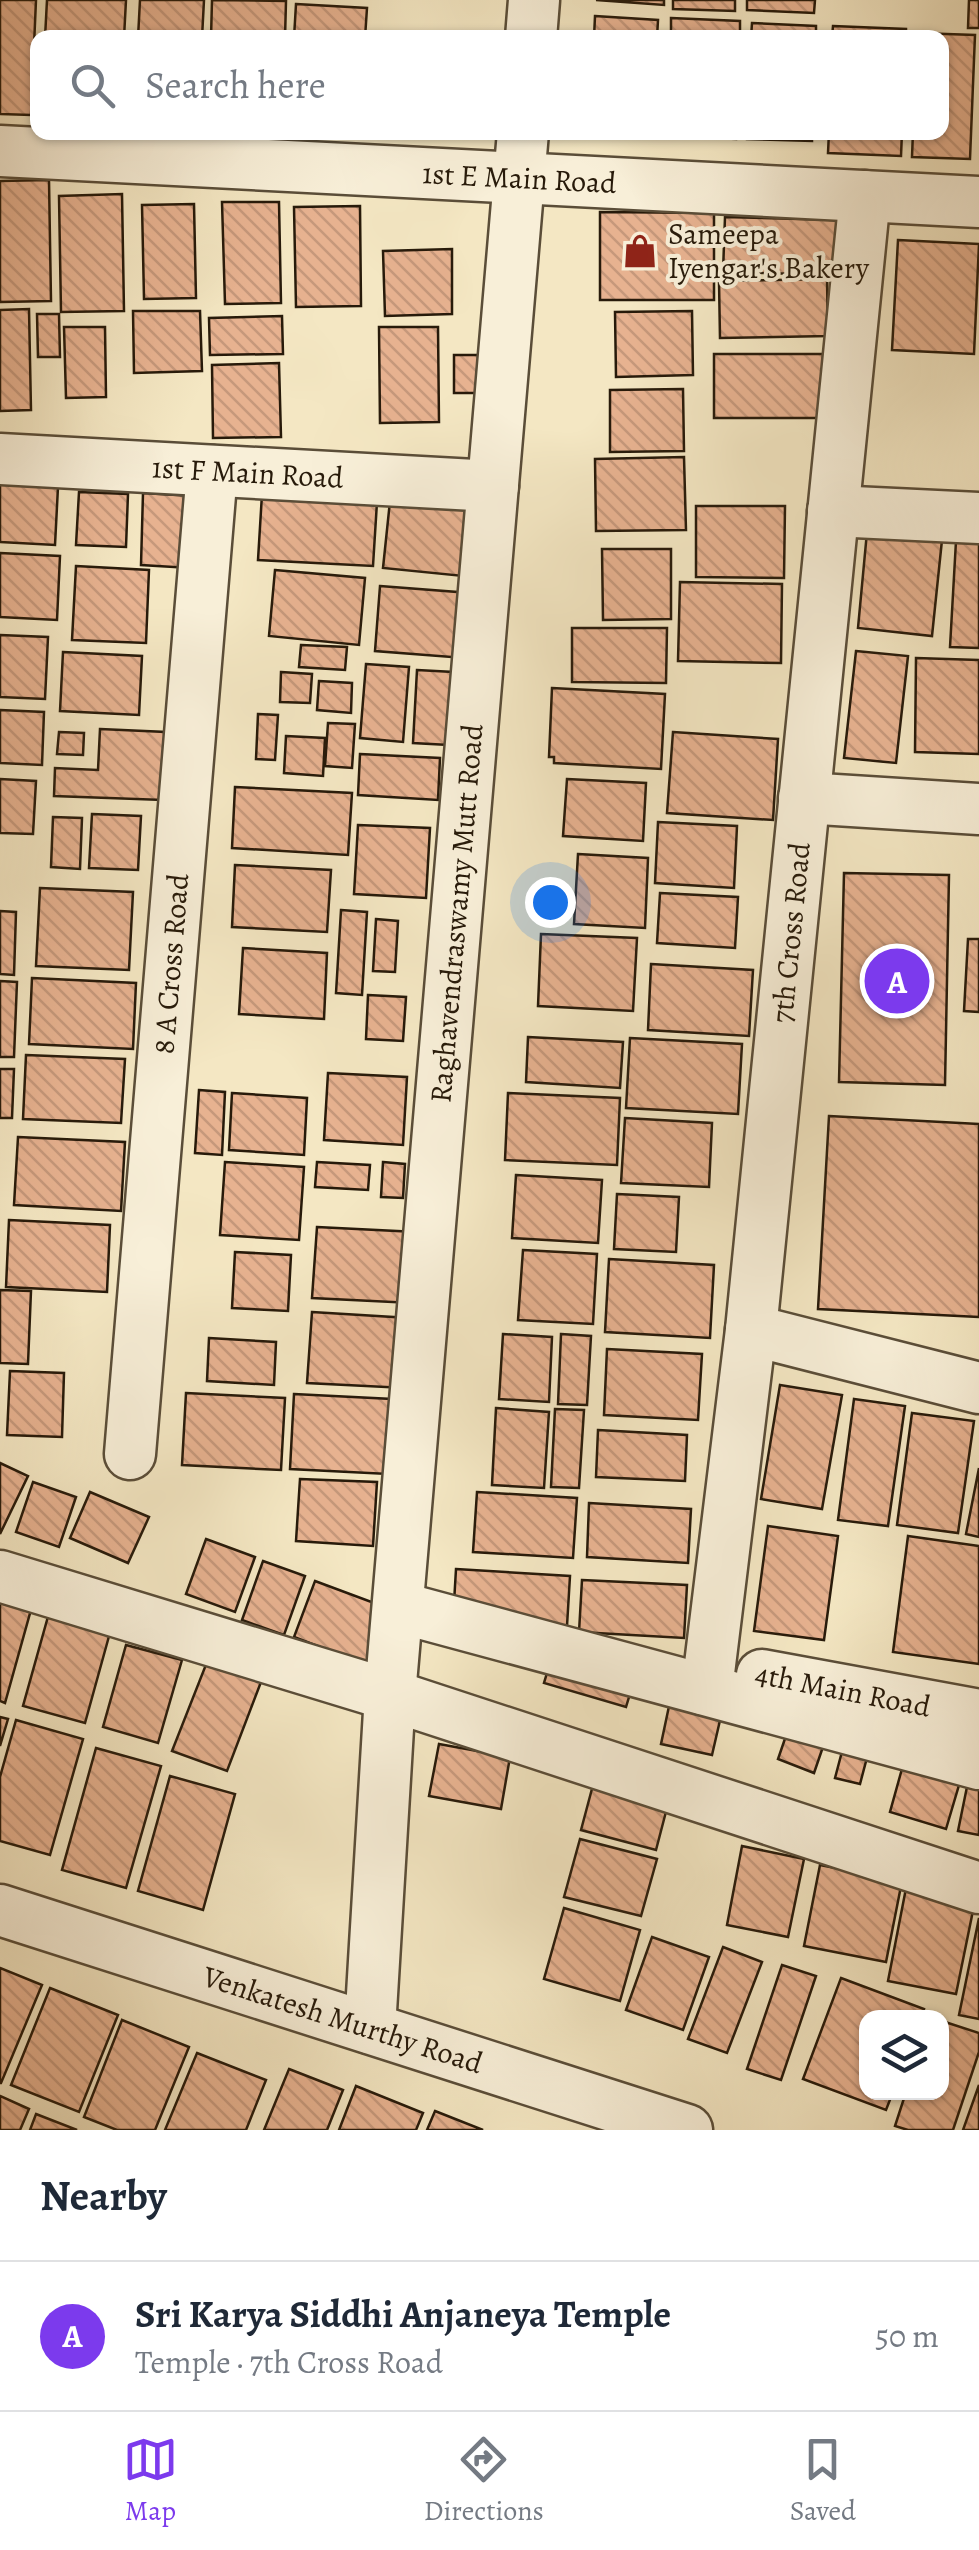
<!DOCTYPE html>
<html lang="en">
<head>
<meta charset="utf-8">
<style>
	:root { --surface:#fff; --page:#f2f2f3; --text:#1f2937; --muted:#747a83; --line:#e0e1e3; --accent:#7c3aed }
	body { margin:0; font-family:Alegreya,serif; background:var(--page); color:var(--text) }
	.controls { position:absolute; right:30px; bottom:30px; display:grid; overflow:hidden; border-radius:20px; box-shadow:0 2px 8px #0004 }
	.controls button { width:90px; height:90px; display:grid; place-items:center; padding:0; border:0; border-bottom:2px solid var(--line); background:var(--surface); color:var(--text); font:50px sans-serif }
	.you { position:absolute; left:550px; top:902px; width:35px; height:35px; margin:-25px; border:8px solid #fff; border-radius:50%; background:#1a73e8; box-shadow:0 0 0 15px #1a73e833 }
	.badge { display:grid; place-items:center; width:65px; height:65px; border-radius:50%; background:var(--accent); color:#fff; font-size:32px; font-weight:700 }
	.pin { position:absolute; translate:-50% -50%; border:5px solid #fff; box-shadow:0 2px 10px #0006 }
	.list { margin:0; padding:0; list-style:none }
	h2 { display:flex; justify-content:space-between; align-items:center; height:130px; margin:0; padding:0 40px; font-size:42px }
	h2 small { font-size:32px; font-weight:400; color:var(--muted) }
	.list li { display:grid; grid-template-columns:65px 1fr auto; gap:30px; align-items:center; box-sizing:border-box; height:150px; padding:0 40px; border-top:2px solid var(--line) }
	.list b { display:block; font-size:38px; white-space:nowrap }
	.list p { margin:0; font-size:32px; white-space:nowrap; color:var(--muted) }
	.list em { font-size:32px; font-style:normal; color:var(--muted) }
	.icon { flex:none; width:55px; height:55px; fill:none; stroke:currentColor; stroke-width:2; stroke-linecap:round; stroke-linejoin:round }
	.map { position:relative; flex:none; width:979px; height:2130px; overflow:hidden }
	.search { position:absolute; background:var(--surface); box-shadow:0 2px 8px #0004; left:30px; right:30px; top:30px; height:110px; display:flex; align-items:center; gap:25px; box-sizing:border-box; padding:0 35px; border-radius:20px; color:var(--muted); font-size:38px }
	.sheet { height:280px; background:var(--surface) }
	nav { display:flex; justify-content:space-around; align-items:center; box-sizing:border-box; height:140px; border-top:2px solid var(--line); background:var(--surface); font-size:28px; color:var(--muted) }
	nav a { display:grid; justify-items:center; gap:5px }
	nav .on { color:var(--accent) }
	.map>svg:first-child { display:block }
	.building { fill:url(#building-back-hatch); stroke:#271a0a; stroke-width:2.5 }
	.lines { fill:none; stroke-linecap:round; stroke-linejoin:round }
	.minor-casing { stroke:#5a4d38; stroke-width:55 }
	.minor { stroke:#f8efd8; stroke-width:50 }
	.labels { text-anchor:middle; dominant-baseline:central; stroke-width:8; stroke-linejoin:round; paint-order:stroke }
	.street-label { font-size:30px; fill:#271a0a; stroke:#f8efd8 }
	.poi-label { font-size:30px; fill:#271a0a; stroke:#f8efd8; text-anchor:start }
</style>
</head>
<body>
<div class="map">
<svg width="979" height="2130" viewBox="0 0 979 2130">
	<defs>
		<pattern id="building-back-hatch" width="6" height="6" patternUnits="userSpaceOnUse" patternTransform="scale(2.5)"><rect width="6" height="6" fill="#e7b290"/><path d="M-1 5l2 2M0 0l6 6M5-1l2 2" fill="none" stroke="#c6987b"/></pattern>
	</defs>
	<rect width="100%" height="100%" fill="#f4e7c3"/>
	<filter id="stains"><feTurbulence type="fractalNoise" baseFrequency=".002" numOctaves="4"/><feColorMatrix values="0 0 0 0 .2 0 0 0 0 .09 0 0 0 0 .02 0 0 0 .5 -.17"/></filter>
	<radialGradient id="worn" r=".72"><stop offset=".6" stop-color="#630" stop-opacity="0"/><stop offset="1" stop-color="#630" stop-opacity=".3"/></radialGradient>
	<g class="building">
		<polygon points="0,0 36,0 31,115 0,114"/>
		<polygon points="47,0 126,0 124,38 45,38"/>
		<polygon points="140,0 204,0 202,38 138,38"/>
		<polygon points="212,0 286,1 285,38 211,38"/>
		<polygon points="596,0 664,0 664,5"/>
		<polygon points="673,0 735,0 735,11 673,9"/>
		<polygon points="747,0 815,0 814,13 747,10"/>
		<polygon points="969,0 979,0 979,28 968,28"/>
		<polygon points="296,4 367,8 365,38 294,38"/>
		<polygon points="595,16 658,20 657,38 594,38"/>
		<polygon points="671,18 740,21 740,38 671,38"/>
		<polygon points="752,23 816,26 816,38 751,38"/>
		<polygon points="833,26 906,29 906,38 832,38"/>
		<polygon points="917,33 975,35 970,159 912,157 913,132 942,132 942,38 917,38"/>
		<polygon points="666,132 736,132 736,139 666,136"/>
		<polygon points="747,132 812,132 812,141 747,139"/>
		<polygon points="829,132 902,132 901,156 828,153"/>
		<polygon points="49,180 51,301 0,302 0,181"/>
		<polygon points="122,194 124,311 61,312 59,196"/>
		<polygon points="222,202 279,202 281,303 225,304"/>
		<polygon points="194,204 196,298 144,299 142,205"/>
		<polygon points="360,206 361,306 296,307 294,207"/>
		<polygon points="600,212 714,213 714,300 600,300"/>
		<polygon points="725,217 837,220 836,275 723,272"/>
		<polygon points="898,240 979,244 974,354 892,350"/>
		<polygon points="452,249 452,314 385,316 383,251"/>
		<polygon points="827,279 828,336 720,338 719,281"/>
		<polygon points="29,309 31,410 0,411 0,310"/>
		<polygon points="133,311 200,311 202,371 134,373"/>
		<polygon points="692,311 693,375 616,377 615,312"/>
		<polygon points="37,314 59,314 60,357 38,357"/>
		<polygon points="282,316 283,354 210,355 209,318"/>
		<polygon points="64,327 105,327 106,397 66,398"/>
		<polygon points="379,327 438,327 439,422 380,423"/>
		<polygon points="714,354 823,354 824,418 714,418"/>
		<polygon points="454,355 492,355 493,393 454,393"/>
		<polygon points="279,363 281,437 213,438 212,365"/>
		<polygon points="683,389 684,451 610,452 610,390"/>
		<polygon points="684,457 686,530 596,531 595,459"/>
		<polygon points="0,484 58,487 55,545 0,542"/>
		<polygon points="79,492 128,494 126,547 76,545"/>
		<polygon points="143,493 194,496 190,568 141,565"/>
		<polygon points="262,494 377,502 373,566 258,560"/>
		<polygon points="390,501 470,509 463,576 383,568"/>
		<polygon points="696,506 785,506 784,578 696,577"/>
		<polygon points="867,532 942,540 932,636 858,628"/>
		<polygon points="956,541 979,542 979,648 950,647"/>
		<polygon points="602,549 671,549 671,619 603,620"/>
		<polygon points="0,553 60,556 57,620 0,617"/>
		<polygon points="76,566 149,570 146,643 72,640"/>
		<polygon points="275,570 365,578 359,645 269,636"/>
		<polygon points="680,582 782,584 781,663 678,661"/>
		<polygon points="380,586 470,593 464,658 375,651"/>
		<polygon points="572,628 667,628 666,683 572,682"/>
		<polygon points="0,635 48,637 45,699 0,697"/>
		<polygon points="301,645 347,647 345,670 299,667"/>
		<polygon points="856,651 908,656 896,763 844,758"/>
		<polygon points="63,652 142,656 139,715 60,711"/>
		<polygon points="916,658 979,660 979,754 915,752"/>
		<polygon points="366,664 409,667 403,742 360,738"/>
		<polygon points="417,670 472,673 467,746 413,743"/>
		<polygon points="281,672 312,674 310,703 280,702"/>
		<polygon points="319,681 352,683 351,713 317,710"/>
		<polygon points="552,688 665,694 661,769 554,763 554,757 549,757"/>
		<polygon points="0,710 44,712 42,765 0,763"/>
		<polygon points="258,714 278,715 275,760 256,759"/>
		<polygon points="328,723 355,724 352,768 325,766"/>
		<polygon points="100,729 166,732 163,800 54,796 55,768 98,770"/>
		<polygon points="59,732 84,733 83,755 57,754"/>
		<polygon points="673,732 778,739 773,820 667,813"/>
		<polygon points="286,736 325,738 323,776 284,773"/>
		<polygon points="360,754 440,758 438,800 358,795"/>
		<polygon points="0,779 36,781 33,834 0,833"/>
		<polygon points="567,779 646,783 643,841 563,836"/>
		<polygon points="235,787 352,793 348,855 232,848"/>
		<polygon points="92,814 141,816 138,870 89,868"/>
		<polygon points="53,817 82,818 80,869 51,867"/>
		<polygon points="658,822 737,826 734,888 655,883"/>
		<polygon points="358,825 430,828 426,898 354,894"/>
		<polygon points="578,854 648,858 645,928 574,924"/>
		<polygon points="235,865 331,870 327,932 232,927"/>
		<polygon points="844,873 949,875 945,1085 839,1082"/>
		<polygon points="40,888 133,892 129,970 36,966"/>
		<polygon points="660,893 738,897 735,948 657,943"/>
		<polygon points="341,910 367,912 362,995 336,993"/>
		<polygon points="0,911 16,912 14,975 0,974"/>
		<polygon points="376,919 398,921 395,972 373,971"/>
		<polygon points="541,934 637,938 633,1011 538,1006"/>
		<polygon points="968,939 979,939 979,1012 964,1011"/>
		<polygon points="243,948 327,953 324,1019 239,1014"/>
		<polygon points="651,964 753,970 749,1036 648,1030"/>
		<polygon points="32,978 136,983 133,1049 29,1044"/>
		<polygon points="0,981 17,982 14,1057 0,1057"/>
		<polygon points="368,995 406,997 403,1041 366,1039"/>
		<polygon points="528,1037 623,1042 620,1088 526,1082"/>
		<polygon points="630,1038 742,1044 738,1114 626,1108"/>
		<polygon points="26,1055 125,1059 121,1123 23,1119"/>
		<polygon points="0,1069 14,1069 12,1118 0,1118"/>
		<polygon points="328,1073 407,1077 403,1145 324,1140"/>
		<polygon points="199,1090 225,1092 222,1155 195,1153"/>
		<polygon points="232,1093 307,1098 304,1155 229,1150"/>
		<polygon points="508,1093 620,1098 617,1165 505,1160"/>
		<polygon points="829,1116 979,1124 979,1317 818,1309"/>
		<polygon points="625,1118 712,1123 709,1187 621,1183"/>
		<polygon points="18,1137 125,1142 121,1211 14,1205"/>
		<polygon points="225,1162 304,1167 299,1240 220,1235"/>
		<polygon points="317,1162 370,1165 368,1190 315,1187"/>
		<polygon points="383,1162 405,1164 403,1198 381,1197"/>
		<polygon points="516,1175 602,1180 598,1243 512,1238"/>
		<polygon points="617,1194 679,1197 676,1252 614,1249"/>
		<polygon points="9,1220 110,1225 107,1292 6,1287"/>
		<polygon points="317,1227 416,1232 412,1303 312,1298"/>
		<polygon points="523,1250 597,1254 593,1324 518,1320"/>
		<polygon points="235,1252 291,1255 288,1311 232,1308"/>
		<polygon points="609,1259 714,1265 710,1338 605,1332"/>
		<polygon points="0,1290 31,1291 28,1364 0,1363"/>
		<polygon points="312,1312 409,1318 405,1388 307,1383"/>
		<polygon points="503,1334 552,1337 549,1402 499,1399"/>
		<polygon points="561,1334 591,1336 587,1405 558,1404"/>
		<polygon points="209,1338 276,1342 274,1385 207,1381"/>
		<polygon points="607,1349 702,1354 698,1420 604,1415"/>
		<polygon points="10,1371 64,1373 62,1437 7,1435"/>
		<polygon points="780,1385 842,1395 822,1509 761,1499"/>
		<polygon points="186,1393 285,1398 281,1470 182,1465"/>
		<polygon points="294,1394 392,1399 388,1474 290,1469"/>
		<polygon points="854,1399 905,1406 888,1526 838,1520"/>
		<polygon points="496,1408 549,1412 544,1488 492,1485"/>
		<polygon points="555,1409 584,1410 579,1488 551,1487"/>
		<polygon points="912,1413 974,1421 958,1533 897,1525"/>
		<polygon points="598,1430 687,1435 685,1481 596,1477"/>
		<polygon points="0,1463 28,1476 0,1534"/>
		<polygon points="979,1468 979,1537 966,1534"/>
		<polygon points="300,1479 377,1482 373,1546 296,1541"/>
		<polygon points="33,1482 76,1497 59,1547 16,1532"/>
		<polygon points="90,1492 149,1517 128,1563 70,1538"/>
		<polygon points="477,1492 577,1498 573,1558 473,1552"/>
		<polygon points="589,1503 691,1509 688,1563 587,1557"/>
		<polygon points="768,1526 838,1536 824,1640 754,1631"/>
		<polygon points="908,1536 979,1546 979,1664 893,1652"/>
		<polygon points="206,1539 255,1557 235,1612 186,1594"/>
		<polygon points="263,1561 305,1576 284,1635 242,1620"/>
		<polygon points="456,1569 570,1576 567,1626 453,1620"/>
		<polygon points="582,1580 687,1585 684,1638 579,1632"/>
		<polygon points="315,1581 393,1610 372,1667 294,1637"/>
		<polygon points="0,1597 32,1606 5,1703 0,1701"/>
		<polygon points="49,1613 111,1629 85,1723 23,1706"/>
		<polygon points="126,1645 182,1660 158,1743 103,1727"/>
		<polygon points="207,1662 261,1682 227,1771 172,1751"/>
		<polygon points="550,1663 632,1687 626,1707 544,1683"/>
		<polygon points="672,1692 724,1703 712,1755 661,1744"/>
		<polygon points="0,1717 8,1719 0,1746"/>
		<polygon points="16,1720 83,1739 50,1855 0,1841 0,1777"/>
		<polygon points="789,1727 825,1741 814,1773 778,1759"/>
		<polygon points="439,1744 510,1757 501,1809 429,1796"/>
		<polygon points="844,1744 869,1750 860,1784 835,1778"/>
		<polygon points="96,1748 161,1766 126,1888 62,1870"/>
		<polygon points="905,1758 962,1775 946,1829 890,1812"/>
		<polygon points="170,1776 235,1794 203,1910 138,1891"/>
		<polygon points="969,1777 979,1779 979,1835 958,1831"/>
		<polygon points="593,1785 668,1804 656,1850 581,1830"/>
		<polygon points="580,1839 657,1859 641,1916 564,1897"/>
		<polygon points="742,1846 804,1859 788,1937 727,1925"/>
		<polygon points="820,1865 902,1881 886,1962 804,1946"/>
		<polygon points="908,1878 977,1891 956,1994 888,1981"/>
		<polygon points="564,1908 640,1930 620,2001 544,1979"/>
		<polygon points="979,1918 979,2019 959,2015"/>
		<polygon points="652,1937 709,1957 683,2030 626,2010"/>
		<polygon points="723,1947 762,1962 727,2053 688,2039"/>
		<polygon points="782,1965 816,1976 781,2080 747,2069"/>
		<polygon points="0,1968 42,1985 1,2083 0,2083"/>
		<polygon points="841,1978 924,2009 921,2018 866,2018 866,2092 893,2092 886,2110 803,2079"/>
		<polygon points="50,1988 118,2015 79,2112 11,2085"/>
		<polygon points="122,2020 189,2047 155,2130 117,2130 84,2117"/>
		<polygon points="942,2021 979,2033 979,2052 953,2130 908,2130 895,2126 906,2092 942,2092"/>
		<polygon points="197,2053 266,2080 246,2130 165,2130"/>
		<polygon points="289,2069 343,2090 327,2130 264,2130"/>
		<polygon points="979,2085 979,2130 963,2130"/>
		<polygon points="356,2086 423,2113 416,2130 339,2130"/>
		<polygon points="0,2096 29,2109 20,2130 0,2130"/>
		<polygon points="435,2111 483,2130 427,2130"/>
		<polygon points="36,2114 77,2130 30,2130"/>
	</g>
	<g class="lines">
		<g class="minor-casing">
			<g id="minor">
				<polyline points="531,38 534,0"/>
				<path id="s1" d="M0,151l979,51"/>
				<path id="s2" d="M0,459l493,27"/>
				<polyline points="833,511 979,518"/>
				<polyline points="804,798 979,809"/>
				<polyline points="751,1330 979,1388"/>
				<path id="s3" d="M130,1454l82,-983"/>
				<polyline points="0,1576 390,1695 979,1888"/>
				<polyline points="398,1607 979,1764"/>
				<polyline points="762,1675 979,1715"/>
				<path id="s4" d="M703,1689l6,-16 42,-343 114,-1134"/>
				<path id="s5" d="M0,1910l687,220"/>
				<path id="s6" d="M370,2028l20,-333 133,-1563"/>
			</g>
		</g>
		<use href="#minor" class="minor"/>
	</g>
	<defs>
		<g id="shop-bare" transform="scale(2.7)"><path d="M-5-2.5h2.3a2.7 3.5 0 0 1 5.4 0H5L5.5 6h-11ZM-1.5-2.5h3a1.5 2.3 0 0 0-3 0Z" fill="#8f2418" stroke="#f8efd8" stroke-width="2.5" paint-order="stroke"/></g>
	</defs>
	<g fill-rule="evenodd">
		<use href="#shop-bare" x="640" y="251"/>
	</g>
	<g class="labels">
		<g class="street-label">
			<text stroke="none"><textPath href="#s1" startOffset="520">1st E Main Road</textPath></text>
			<text stroke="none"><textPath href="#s2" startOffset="248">1st F Main Road</textPath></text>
			<text stroke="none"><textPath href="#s6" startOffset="1118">Raghavendraswamy Mutt Road</textPath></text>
			<text stroke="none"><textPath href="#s4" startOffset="762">7th Cross Road</textPath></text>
			<text stroke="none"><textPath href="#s3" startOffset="492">8 A Cross Road</textPath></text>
			<text transform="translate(843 1690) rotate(11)">4th Main Road</text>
			<text stroke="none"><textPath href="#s5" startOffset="360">Venkatesh Murthy Road</textPath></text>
		</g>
		<g class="poi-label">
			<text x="668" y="234">Sameepa<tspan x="668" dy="34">Iyengar's Bakery</tspan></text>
		</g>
	</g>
	<rect width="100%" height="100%" filter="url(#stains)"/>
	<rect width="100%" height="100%" fill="url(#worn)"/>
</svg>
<div class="controls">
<button><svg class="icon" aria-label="layers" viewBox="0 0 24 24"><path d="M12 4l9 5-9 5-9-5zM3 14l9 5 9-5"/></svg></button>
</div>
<div class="you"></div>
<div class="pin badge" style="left:897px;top:981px">A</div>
<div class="search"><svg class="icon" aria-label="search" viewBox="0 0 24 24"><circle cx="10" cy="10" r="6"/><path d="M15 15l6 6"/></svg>Search here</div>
</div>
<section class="sheet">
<h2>Nearby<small></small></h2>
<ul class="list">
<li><span class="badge">A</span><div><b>Sri Karya Siddhi Anjaneya Temple</b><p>Temple · 7th Cross Road</p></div><em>50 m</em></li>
</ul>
</section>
<nav>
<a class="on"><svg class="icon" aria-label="map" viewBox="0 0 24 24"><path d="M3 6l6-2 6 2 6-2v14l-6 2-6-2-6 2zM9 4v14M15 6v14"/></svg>Map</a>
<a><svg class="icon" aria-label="directions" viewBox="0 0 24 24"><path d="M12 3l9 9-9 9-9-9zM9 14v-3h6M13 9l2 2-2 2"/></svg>Directions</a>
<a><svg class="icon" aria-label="saved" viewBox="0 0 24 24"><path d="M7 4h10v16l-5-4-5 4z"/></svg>Saved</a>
</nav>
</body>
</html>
